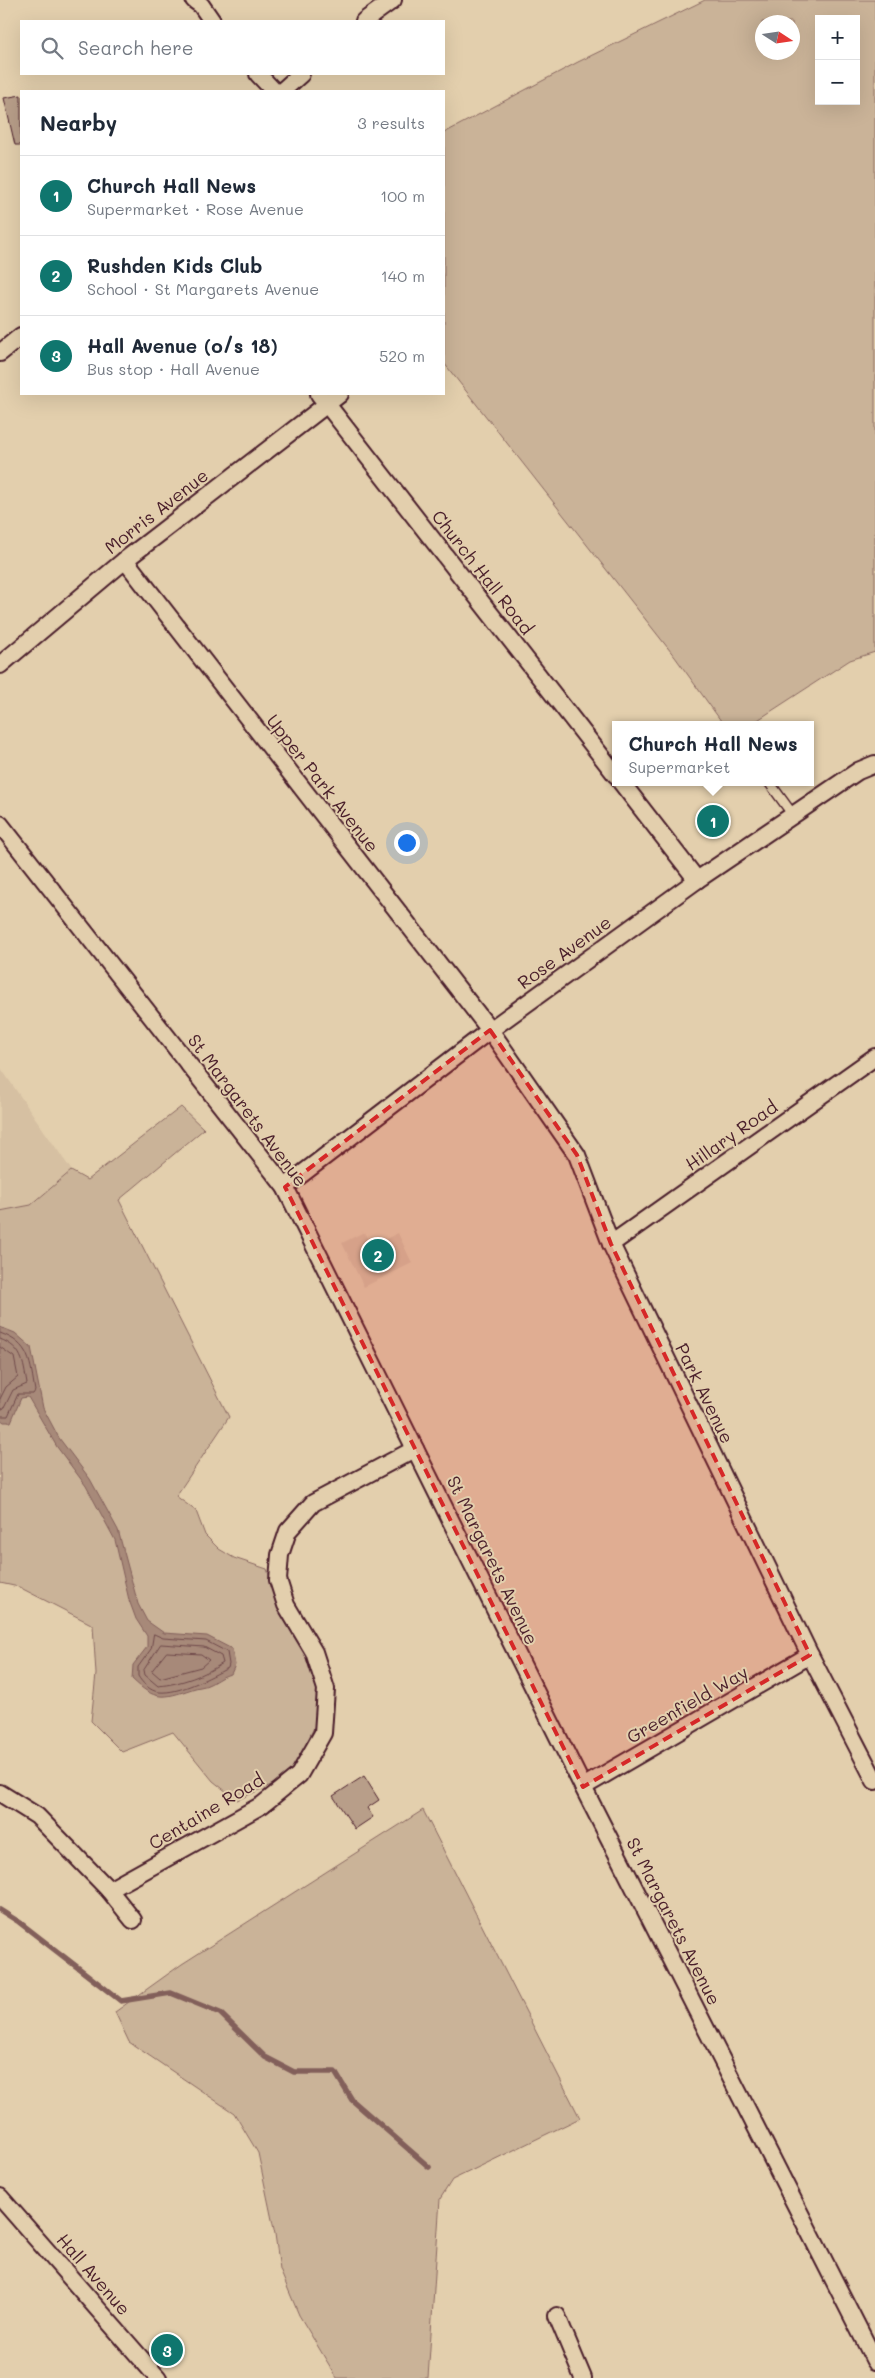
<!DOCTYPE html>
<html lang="en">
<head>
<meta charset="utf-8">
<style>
	:root { --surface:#fff; --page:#f6f6f7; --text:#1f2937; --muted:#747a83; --line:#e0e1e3; --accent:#0f766e }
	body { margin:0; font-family:Mali,sans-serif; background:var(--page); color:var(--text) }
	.controls { position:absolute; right:15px; top:15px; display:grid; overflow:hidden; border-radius:0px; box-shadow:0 5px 20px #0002 }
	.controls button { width:45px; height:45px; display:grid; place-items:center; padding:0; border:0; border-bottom:1px solid var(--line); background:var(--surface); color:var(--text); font:25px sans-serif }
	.compass { position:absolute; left:755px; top:15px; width:45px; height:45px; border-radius:50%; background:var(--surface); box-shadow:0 5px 20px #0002; rotate:102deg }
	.you { position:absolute; left:406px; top:842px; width:18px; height:18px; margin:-12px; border:4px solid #fff; border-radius:50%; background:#1a73e8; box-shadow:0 0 0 8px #1a73e833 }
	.badge { display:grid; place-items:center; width:32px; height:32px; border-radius:50%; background:var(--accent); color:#fff; font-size:16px; font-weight:700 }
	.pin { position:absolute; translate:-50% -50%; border:2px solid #fff; box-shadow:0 1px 5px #0006 }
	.popup { position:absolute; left:612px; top:721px; width:202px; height:65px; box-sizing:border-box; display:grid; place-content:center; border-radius:0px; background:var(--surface); filter:drop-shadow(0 1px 4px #0005); font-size:16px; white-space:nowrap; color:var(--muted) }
	.popup b { font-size:19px; color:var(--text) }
	.popup::after { content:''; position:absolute; left:50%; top:100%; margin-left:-10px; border:10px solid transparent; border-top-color:var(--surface) }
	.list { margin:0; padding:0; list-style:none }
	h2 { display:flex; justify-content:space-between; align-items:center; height:65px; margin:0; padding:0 20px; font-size:21px }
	h2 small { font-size:16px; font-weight:400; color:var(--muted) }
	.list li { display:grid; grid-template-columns:32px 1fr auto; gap:15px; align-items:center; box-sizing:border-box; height:80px; padding:0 20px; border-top:1px solid var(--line) }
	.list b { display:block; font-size:19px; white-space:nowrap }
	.list p { margin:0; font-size:16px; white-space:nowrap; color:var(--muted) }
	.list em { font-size:16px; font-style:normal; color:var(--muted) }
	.icon { flex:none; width:28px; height:28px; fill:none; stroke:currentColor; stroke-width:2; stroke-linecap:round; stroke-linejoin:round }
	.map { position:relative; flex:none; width:875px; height:2378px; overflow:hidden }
	.search { position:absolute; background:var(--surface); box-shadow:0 5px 20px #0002; left:20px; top:20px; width:425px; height:55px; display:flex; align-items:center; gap:12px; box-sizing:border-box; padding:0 18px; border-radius:0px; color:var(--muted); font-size:19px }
	.panel { position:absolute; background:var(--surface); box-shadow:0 5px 20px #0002; left:20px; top:90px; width:425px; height:305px; border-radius:0px }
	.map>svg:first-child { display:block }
	.built { fill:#d6c0a2 }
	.green { fill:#cab398; stroke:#8a6962; fill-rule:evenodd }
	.water { fill:#a78979; stroke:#825f5a }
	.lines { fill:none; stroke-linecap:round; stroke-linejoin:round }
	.shore { stroke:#6f494a; stroke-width:1 }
	.stream { stroke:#825f5a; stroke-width:5.5 }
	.building { fill:#b89e89; stroke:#4a1f2b }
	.service-casing { stroke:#4a1f2b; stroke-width:12 }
	.minor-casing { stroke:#4a1f2b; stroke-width:20 }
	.service { stroke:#e3cfad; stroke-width:9 }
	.minor { stroke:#e3cfad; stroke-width:16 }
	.marked { fill:#d62828; fill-opacity:0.2; stroke:#d62828; stroke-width:4; stroke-dasharray:10 6; stroke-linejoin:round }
	.labels { text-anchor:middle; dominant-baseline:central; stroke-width:4; stroke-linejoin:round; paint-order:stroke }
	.street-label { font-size:18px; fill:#4a1f2b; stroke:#e3cfad }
</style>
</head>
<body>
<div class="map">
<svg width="875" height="2378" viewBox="0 0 875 2378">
	<rect width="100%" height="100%" fill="#e3cfad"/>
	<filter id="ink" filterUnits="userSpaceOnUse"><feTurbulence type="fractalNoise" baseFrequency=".02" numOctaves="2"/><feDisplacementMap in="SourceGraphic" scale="10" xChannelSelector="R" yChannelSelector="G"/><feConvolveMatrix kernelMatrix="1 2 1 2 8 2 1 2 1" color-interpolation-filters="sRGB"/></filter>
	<g filter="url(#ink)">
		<g class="built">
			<polygon points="0,1067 72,1171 31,1205 0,1211"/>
			<polygon points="364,1232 371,1246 398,1233 412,1263 364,1287 342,1243"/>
		</g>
		<g class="green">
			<path d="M705,0h170v652l-25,8 -100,65h-26l-49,-68 -231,-294v-230l134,-71zM819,19h37v82h-37zM762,22h30v30h-30z"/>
			<polygon points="181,1107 204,1129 119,1200 229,1417 176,1496 196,1511 205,1535 219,1549 234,1558 267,1569 273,1587 315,1664 319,1690 316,1723 297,1764 280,1781 237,1800 213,1781 173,1732 122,1752 91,1721 96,1674 93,1625 19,1587 0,1583 0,1211 31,1205 71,1171 87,1180"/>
			<polygon points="423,1810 580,2118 452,2180 440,2199 428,2378 337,2378 299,2315 280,2270 275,2234 258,2153 234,2113 129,2042 115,2012 182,1964"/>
		</g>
		<path class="water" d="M0,1327l15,6 16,14 12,61 16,30 31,41 28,51 20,74 9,17 17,12 43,3 25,13 3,16 -4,9c-9,2 -13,6 -21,10 -5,3 -13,3 -18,5 -29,10 -37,12 -60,-10l1,-14 14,-18v-11l-11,-17 -7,-19 -14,-60 -29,-54 -29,-39 -29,-50 -7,1 -10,24h-7l-4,-3z"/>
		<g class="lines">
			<g class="shore">
				<path d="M0,1333c31,11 30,30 35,58l-2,3h-15l-10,22h-8"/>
				<path d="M0,1339c23,9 23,23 27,45l-14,6 -9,18 -4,2"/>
				<polyline points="0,1347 14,1357 18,1377 6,1387 0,1399"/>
				<path d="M154,1634l9,4 43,3 21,11 2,12 -1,4c-18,9 -48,26 -69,24 -9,-1 -17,-9 -21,-16v-9l13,-18z"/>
				<path d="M161,1644l43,3 17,9 2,7c-18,12 -42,21 -65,23l-13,-11 -1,-5z"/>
				<polygon points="167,1652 201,1654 209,1660 201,1667 160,1678 152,1671"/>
			</g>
			<polyline class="stream" points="0,1910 19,1922 121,2001 171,1993 220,2013 265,2057 294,2072 335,2072 352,2100 429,2167"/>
		</g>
		<g class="building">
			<polygon points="21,95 21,145 15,145 4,98"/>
			<polygon points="364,1776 379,1800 367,1808 373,1817 355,1829 333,1796"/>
		</g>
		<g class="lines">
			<g class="service-casing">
				<polyline id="service" points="769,782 793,815"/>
			</g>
			<g class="minor-casing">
				<g id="minor">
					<polyline points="194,0 201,5 212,21"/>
					<polyline points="364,21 393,0"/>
					<polyline points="258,74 274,91"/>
					<polyline points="282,91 301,74"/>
					<polyline points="0,353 21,336"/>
					<polyline points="319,394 616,775"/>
					<polyline points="125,560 490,1030 577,1155 611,1244 810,1655 875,1781"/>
					<polyline points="0,665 125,560 340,394"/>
					<polyline points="621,782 697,880"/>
					<polyline points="0,824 285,1187 583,1787 875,2361"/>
					<polyline points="285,1187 490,1030 697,880 858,771 875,764"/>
					<polyline points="611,1244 875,1057"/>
					<polyline points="583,1787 810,1655"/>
					<polyline points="0,1793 37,1816 109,1890 133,1920"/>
					<polyline points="109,1890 262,1805 299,1775 323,1733 326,1689 314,1652 286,1605 278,1580 280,1555 288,1531 313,1503 415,1449"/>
					<polyline points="0,2197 158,2378"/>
					<polyline points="557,2316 583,2378"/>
				</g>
			</g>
			<use href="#service" class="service"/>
			<use href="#minor" class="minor"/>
		</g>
	</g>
	<path class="marked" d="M490,1030l87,125 34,89 199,411 -227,132 -298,-600z"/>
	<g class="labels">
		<g class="street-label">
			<text transform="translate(156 511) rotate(-38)">Morris Avenue</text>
			<text transform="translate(483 572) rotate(52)">Church Hall Road</text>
			<text transform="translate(323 783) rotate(52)">Upper Park Avenue</text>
			<text transform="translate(564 952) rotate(-36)">Rose Avenue</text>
			<text transform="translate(248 1110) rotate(53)">St Margarets Avenue</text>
			<text transform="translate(731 1135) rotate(-35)">Hillary Road</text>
			<text transform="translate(705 1393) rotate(64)">Park Avenue</text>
			<text transform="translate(493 1560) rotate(64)">St Margarets Avenue</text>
			<text transform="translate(687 1704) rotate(-30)">Greenfield Way</text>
			<text transform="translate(206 1811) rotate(-31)">Centaine Road</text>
			<text transform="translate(674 1921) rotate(63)">St Margarets Avenue</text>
			<text transform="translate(94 2274) rotate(49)">Hall Avenue</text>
		</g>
	</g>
</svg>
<div class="controls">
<button>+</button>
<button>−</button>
</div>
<svg class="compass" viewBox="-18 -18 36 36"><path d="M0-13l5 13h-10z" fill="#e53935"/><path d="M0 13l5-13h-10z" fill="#747a83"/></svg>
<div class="you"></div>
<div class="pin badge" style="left:713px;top:821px">1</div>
<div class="popup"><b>Church Hall News</b>Supermarket</div>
<div class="pin badge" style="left:378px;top:1255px">2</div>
<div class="pin badge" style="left:167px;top:2350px">3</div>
<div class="search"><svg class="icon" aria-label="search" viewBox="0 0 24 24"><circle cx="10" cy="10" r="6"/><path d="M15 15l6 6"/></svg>Search here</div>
<section class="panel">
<h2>Nearby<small>3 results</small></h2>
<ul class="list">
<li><span class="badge">1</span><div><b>Church Hall News</b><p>Supermarket · Rose Avenue</p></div><em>100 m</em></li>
<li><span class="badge">2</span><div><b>Rushden Kids Club</b><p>School · St Margarets Avenue</p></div><em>140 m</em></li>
<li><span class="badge">3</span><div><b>Hall Avenue (o/s 18)</b><p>Bus stop · Hall Avenue</p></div><em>520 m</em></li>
</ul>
</section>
</div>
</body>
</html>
